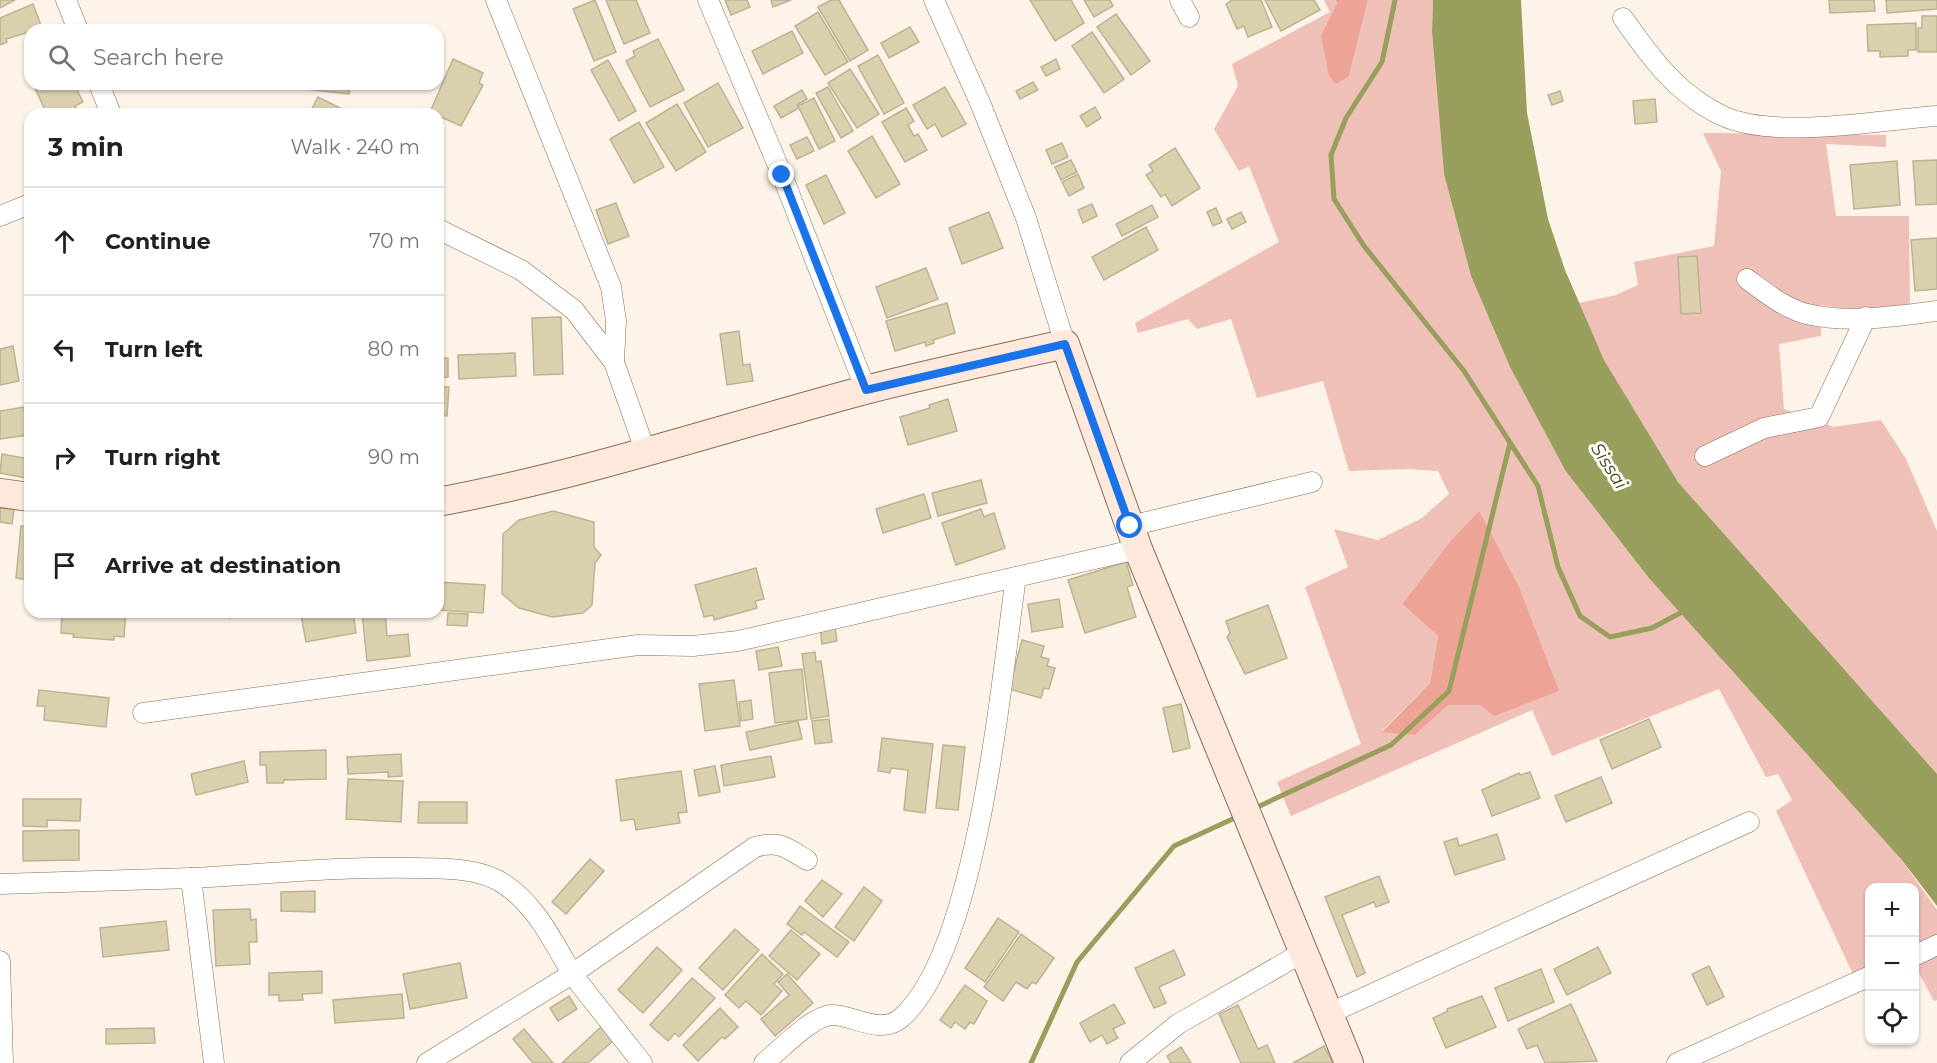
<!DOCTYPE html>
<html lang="en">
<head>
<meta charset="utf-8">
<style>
	:root { --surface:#fff; --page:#f6f6f6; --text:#202124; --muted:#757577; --line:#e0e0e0 }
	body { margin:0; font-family:Montserrat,sans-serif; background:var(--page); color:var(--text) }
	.controls { position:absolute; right:18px; bottom:18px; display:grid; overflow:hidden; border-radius:12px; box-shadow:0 2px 4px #0004 }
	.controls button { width:54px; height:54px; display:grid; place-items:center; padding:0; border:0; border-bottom:2px solid var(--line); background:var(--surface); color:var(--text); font:30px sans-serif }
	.stop { position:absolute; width:18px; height:18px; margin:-14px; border:4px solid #1a73e8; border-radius:50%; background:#fff }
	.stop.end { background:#1a73e8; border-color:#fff; box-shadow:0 2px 6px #0008 }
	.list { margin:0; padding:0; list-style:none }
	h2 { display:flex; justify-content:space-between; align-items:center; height:78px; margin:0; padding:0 24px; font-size:26px }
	h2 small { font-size:20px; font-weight:400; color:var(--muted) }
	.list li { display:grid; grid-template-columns:39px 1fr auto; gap:18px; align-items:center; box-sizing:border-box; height:108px; padding:0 24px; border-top:2px solid var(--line) }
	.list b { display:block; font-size:22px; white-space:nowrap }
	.list em { font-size:20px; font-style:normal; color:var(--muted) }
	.icon { flex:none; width:33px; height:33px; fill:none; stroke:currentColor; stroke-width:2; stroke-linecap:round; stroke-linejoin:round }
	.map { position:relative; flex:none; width:1937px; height:1063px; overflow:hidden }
	.search { position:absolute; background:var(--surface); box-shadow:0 2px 4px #0004; left:24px; top:24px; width:420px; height:66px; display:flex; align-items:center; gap:15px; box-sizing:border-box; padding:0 21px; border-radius:18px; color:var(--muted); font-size:22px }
	.panel { position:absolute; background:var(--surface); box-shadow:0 2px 4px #0004; left:24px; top:108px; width:420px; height:510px; border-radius:18px }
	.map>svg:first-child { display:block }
	.green { fill:#eec0b7; fill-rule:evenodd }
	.forest { fill:#eda496 }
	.water { fill:#989e5b }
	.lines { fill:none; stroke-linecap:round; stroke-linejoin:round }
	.stream { stroke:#989e5b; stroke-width:5 }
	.building { fill:#dbd0ae; stroke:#bdb392; stroke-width:1.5 }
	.street-casing { stroke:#846f55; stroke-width:21 }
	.secondary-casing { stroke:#846f55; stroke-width:30 }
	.street { stroke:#fff; stroke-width:20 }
	.secondary { stroke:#ffe9dd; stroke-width:28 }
	.route { stroke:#1a73e8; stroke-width:8 }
	.labels { text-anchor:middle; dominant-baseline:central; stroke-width:6; stroke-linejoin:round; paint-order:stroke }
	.water-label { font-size:18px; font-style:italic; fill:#3f430e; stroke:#fff }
</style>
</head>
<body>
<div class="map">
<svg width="1937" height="1063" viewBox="0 0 1937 1063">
	<rect width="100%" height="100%" fill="#fdf3e8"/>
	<g class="green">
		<path d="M1324,0h12l1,3 -16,32 28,41 19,-76h65l-1,32 12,142 27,102 39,91 55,103 336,389 36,51v90l-3,1 -19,-35 -1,-78h-44l-1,98 -9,3 -84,-178 16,-11 -14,-26 -12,3 -47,-88 -167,67 -20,-46 -241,106 -14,-34 84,-38 -56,-157 43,-20 -14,-38 44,11 44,-22 27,-24 -11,-23 -30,-2 -59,2 -26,-90 -66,17 -26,-79 -34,10 -9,-10 -50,14 -3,-10 144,-81 -30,-76 -10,5 -25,-42 24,-43 -6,-22 98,-52zM1479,511l1,194h-32l-33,30 -33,-4 48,-48 8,-47 -36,-32 50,-65z"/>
		<polygon points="1703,133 1886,135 1886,147 1826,144 1836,216 1909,216 1910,308 1862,311 1820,305 1821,336 1779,344 1784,409 1833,427 1881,420 1906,459 1937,531 1937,774 1678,482 1604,360 1579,303 1616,295 1638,285 1634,262 1714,246 1721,171"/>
	</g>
	<g class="forest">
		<polygon points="1336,0 1368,0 1349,76 1336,84 1329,76 1321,35 1337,3"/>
		<polygon points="1479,511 1519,587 1559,691 1494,716 1480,705 1448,705 1415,735 1382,732 1430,683 1438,636 1402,604 1452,539"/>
	</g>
	<polygon class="water" points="1433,0 1521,0 1527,113 1548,219 1565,270 1604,360 1678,482 1937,774 1937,906 1901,859 1649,578 1565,470 1510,367 1471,276 1444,174 1432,32"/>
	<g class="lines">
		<g class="stream">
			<polyline points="1395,0 1382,62 1346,118 1331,155 1334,199 1364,246 1464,371 1538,486 1558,567 1580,616 1610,637 1652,628 1684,611"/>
			<polyline points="1253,809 1391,745 1449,691 1510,443"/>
			<polyline points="1031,1063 1077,962 1174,846 1239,816"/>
		</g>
	</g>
	<g class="building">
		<polygon points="0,0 15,0 0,8"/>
		<polygon points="595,0 616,52 594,61 573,9"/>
		<polygon points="606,0 636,0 650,33 624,44"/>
		<polygon points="725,0 747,0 750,7 731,15"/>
		<polygon points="771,0 791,0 773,7"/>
		<polygon points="831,0 839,0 868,50 850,61 818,7"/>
		<polygon points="1030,0 1071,0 1084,23 1055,41"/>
		<polygon points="1084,0 1110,0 1113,6 1094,17"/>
		<polygon points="1232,0 1261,0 1272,27 1248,37 1244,26 1237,29 1226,4"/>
		<polygon points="1265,0 1314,0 1320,10 1281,31"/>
		<polygon points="1829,0 1874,0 1875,11 1830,13"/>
		<polygon points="1886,0 1937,0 1937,9 1887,13"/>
		<polygon points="33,4 42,28 6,39 7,42 0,45 0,18"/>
		<polygon points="818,12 848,62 825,75 795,26"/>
		<polygon points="1116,14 1150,61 1131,75 1097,27"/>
		<polygon points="1922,16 1937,16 1937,52 1918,52 1918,28 1922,28"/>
		<polygon points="1916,23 1916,50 1908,50 1908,56 1880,57 1880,51 1868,51 1867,25"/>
		<polygon points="910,27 919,42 889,58 881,43"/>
		<polygon points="792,31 803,53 763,74 752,51"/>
		<polygon points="1092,32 1124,79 1104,93 1072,46"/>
		<polygon points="658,39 684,90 650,107 626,61 635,56 633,51"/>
		<polygon points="878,55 904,103 884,114 858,66"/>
		<polygon points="453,59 483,73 479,83 483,85 461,126 430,112"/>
		<polygon points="1056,59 1060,69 1046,76 1041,67"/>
		<polygon points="608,60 636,111 619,121 591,70"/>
		<polygon points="850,69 879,114 857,128 828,83"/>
		<polygon points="1033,82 1038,90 1020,99 1016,91"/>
		<polygon points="718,83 743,128 708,147 684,103"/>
		<polygon points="33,84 65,84 66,87 74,84 83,102 75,106 79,114 47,114"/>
		<polygon points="296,84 350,84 349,94 296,88"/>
		<polygon points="828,87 853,131 841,138 816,93"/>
		<polygon points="945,87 966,124 942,137 935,124 927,129 913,105"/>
		<polygon points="802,90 807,99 797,105 799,108 781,118 774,106"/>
		<polygon points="1560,91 1563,101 1552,105 1548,95"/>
		<polygon points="318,97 352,114 334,114 328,111 326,114 309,114"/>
		<polygon points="814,98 835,141 819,149 798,106"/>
		<polygon points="1655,99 1657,122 1635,124 1633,101"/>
		<polygon points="677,104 706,152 676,171 646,123"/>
		<polygon points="1095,107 1101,118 1087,127 1080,116"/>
		<polygon points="906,108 914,121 908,125 914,136 918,134 927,150 905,162 882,122"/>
		<polygon points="639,122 664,167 634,183 610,139"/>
		<polygon points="872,136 900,184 876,198 848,151"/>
		<polygon points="807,137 814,151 797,159 790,145"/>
		<polygon points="1062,143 1068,157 1052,164 1046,150"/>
		<polygon points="1175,148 1200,188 1172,206 1165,194 1161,197 1146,175 1153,171 1149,165"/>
		<polygon points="1071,160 1077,172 1061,180 1055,167"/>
		<polygon points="1937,160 1937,204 1916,205 1913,161"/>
		<polygon points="1897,161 1900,205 1854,209 1850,165"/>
		<polygon points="1078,174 1084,188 1069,196 1062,182"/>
		<polygon points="826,175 845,213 824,224 806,185"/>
		<polygon points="616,203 629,236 608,244 596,210"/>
		<polygon points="1092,204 1097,216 1083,223 1078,210"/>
		<polygon points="1152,205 1158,217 1122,236 1116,224"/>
		<polygon points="1216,208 1222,222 1213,226 1207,212"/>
		<polygon points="989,212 1003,248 962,264 949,228"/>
		<polygon points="1241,212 1246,222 1232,229 1227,219"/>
		<polygon points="1146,227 1158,250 1104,280 1092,257"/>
		<polygon points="1937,238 1937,289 1915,291 1911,240"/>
		<polygon points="1697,256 1701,313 1681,314 1678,257"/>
		<polygon points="926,268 938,299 887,318 876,287"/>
		<polygon points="947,303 955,333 933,340 934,343 926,346 925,342 895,351 886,321"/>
		<polygon points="561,317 563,374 534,375 532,318"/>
		<polygon points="739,331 743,365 750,364 753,381 727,385 720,334"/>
		<polygon points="13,346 19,381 0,385 0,349"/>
		<polygon points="515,353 516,376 459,379 458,355"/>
		<polygon points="448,358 448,377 438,378 438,359"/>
		<polygon points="438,387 449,387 447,416 440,415 440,425"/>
		<polygon points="948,399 957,431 908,445 900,417 930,408 929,405"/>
		<polygon points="24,407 28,435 0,439 0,411"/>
		<polygon points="2,454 29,459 26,478 0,473"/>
		<polygon points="981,480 987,503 938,516 932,493"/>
		<polygon points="924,494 931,518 883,533 876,509"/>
		<polygon points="0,501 15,503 12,524 0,522"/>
		<polygon points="981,509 984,517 994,513 1005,548 956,565 942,523"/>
		<polygon points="553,511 594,522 594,547 601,555 595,563 592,605 583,613 552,617 519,608 502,594 503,534 519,520"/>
		<polygon points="21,526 30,527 30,580 16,578"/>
		<polygon points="1126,562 1133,585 1127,587 1136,617 1085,633 1068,580"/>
		<polygon points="756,568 764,599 755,601 757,608 714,620 713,615 704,617 695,585"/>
		<polygon points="438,582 485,585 483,613 438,610"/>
		<polygon points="1059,599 1063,627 1032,632 1028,604"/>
		<polygon points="1268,605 1287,658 1245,674 1227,637 1230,633 1226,621"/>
		<polygon points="62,612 126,612 124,637 114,636 114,640 73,637 74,634 61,633"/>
		<polygon points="228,612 264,612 229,618"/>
		<polygon points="318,612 353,612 356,633 306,642 301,615"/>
		<polygon points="362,612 385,612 387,636 408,634 410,656 367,661"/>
		<polygon points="448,613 468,614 467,626 447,625"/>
		<polygon points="835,627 837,641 822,644 820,629"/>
		<polygon points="1022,640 1044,646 1041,657 1049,659 1047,666 1055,668 1049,689 1044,688 1041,698 1009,689"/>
		<polygon points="778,647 782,666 759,670 756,651"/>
		<polygon points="815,652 816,662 821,661 829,716 811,719 802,654"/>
		<polygon points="802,669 807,719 775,723 769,673"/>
		<polygon points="734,680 740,726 705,731 699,684"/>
		<polygon points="39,690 109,698 106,727 44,720 45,706 37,706"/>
		<polygon points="751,700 753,719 741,721 739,702"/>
		<polygon points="1181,704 1190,748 1173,752 1163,708"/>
		<polygon points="829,719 832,742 815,744 812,721"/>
		<polygon points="1649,719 1661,747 1612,769 1600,740"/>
		<polygon points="798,721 802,739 750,750 746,732"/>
		<polygon points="882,738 933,744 925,813 904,810 908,770 891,768 890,773 878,771"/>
		<polygon points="943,745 965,747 958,810 936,808"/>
		<polygon points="326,750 326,779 284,780 283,783 267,783 266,765 260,765 260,752"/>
		<polygon points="401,754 402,776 388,777 388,772 348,774 347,757"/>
		<polygon points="771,756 775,777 724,786 721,765"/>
		<polygon points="244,761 248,782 196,795 191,774"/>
		<polygon points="715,766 720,792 699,796 694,770"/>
		<polygon points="681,771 687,812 678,813 680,823 636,830 634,819 621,821 616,780"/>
		<polygon points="1530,772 1540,798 1492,816 1482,790 1519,773 1520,775"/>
		<polygon points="1601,777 1612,803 1566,822 1555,796"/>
		<polygon points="348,779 403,781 401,822 346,819"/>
		<polygon points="23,799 81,799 80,821 47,820 47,827 23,826"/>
		<polygon points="419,802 467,802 467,823 418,823"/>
		<polygon points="79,830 79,860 23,861 23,831"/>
		<polygon points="1497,834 1505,859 1455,875 1444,842 1457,838 1459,846"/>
		<polygon points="590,859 604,871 566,914 552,902"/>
		<polygon points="1379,876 1389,902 1376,907 1374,902 1342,915 1365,973 1357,977 1325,897"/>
		<polygon points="822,880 842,894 823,917 805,901"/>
		<polygon points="864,887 882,901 854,941 835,927"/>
		<polygon points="315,891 315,912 281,911 281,892"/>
		<polygon points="800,906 849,942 837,957 804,932 802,935 787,924"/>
		<polygon points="250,909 251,920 256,919 257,942 249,942 250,964 216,966 213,910"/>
		<polygon points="998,918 1019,932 985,982 965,968"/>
		<polygon points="166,921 169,950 103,957 100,928"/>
		<polygon points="735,929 759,950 723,990 699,968"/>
		<polygon points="791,930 820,954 797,980 769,956"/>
		<polygon points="1021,934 1054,958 1036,984 1032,982 1027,989 1016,982 1003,1001 984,987"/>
		<polygon points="657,947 682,970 643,1013 618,990"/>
		<polygon points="1598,947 1611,973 1567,995 1554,969"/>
		<polygon points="1174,950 1185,975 1159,987 1166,1003 1154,1008 1135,968"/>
		<polygon points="762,954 783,974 774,984 782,991 761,1015 746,1001 739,1008 725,995"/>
		<polygon points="460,963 467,998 410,1009 403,974"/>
		<polygon points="1709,966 1724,997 1707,1005 1692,974"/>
		<polygon points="1541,969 1554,1002 1508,1021 1495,988"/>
		<polygon points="322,971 322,993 302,994 303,1000 279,1001 279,995 269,995 269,973"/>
		<polygon points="787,974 813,1003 775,1036 761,1019 789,995 778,982"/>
		<polygon points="692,978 715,998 679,1037 675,1033 668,1041 650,1025"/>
		<polygon points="965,985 987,1001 974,1024 970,1022 965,1029 955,1022 951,1028 940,1020"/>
		<polygon points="402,994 404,1018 335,1023 333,1000"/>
		<polygon points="569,996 577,1009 558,1021 550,1008"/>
		<polygon points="1482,996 1496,1027 1446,1048 1433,1018 1448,1011 1447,1009"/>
		<polygon points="1114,1004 1125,1023 1113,1029 1118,1038 1107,1044 1102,1035 1090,1042 1080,1023"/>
		<polygon points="1571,1004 1597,1061 1545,1063 1537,1045 1527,1049 1518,1029"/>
		<polygon points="1238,1005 1258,1049 1267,1045 1275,1063 1241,1063 1219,1014"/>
		<polygon points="720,1008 738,1027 725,1039 722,1037 698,1061 683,1045"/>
		<polygon points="602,1026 614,1040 588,1063 562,1063"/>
		<polygon points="154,1028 155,1043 106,1044 106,1029"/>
		<polygon points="524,1029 553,1063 533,1063 513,1039"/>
		<polygon points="1324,1046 1333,1063 1293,1063"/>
		<polygon points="1181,1047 1191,1063 1171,1063 1167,1056"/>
	</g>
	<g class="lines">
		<g class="street-casing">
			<g id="street">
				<polyline points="66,0 78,30"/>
				<polyline points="496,0 611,287 616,321 614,362"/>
				<polyline points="708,0 782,175 866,390"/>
				<polyline points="934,0 981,105 1026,218 1065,344"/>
				<polyline points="1180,0 1189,17"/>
				<path d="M1623,18c27,39 56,78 100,98 53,24 156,4 214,0"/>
				<polyline points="99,84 111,114"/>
				<polyline points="0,216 30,204"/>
				<polyline points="438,229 521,270 574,310 614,362 646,453"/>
				<path d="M1747,279c19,14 37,29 60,35 41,10 89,2 130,-3"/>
				<polyline points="1705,456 1764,428 1819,417 1866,317"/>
				<polyline points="1130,526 1312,482"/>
				<polyline points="143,713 638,645 693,646 738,641 1138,549"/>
				<path d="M191,878c76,-4 152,-12 228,-10 25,1 53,0 76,11 37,18 58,62 77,95l183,-127c24,-7 32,1 52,13"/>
				<polyline points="0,884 191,878 214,1063"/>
				<polyline points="1914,956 1937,945"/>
				<polyline points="0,961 3,1063"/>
				<polyline points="1328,1014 1749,822"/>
				<polyline points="427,1063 572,974 642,1063"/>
				<path d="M764,1063c16,-13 47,-46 67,-48 21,-1 49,21 70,3 77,-67 100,-338 115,-441"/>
				<polyline points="1130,1063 1178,1024 1302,953"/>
				<polyline points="1677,1063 1870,976"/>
			</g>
		</g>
		<g class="secondary-casing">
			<g id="secondary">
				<polyline points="0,493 30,497"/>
				<path d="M438,502c145,-27 285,-74 427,-112 66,-17 133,-31 200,-46l73,205 211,514"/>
			</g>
		</g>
		<use href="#street" class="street"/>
		<use href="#secondary" class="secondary"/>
	</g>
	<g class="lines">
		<polyline class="route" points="782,175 866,390 1065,344 1130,526"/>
	</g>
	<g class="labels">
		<g class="water-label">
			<text transform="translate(1609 466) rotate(57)">Sissai</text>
		</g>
	</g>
</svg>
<div class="controls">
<button>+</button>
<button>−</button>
<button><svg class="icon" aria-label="locate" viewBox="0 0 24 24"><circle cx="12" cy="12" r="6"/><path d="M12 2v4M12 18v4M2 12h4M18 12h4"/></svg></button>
</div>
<div class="stop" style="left:1130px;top:526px"></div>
<div class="stop end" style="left:782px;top:175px"></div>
<div class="search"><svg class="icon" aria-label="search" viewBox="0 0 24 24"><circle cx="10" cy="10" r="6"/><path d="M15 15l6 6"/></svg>Search here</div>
<section class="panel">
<h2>3 min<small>Walk · 240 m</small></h2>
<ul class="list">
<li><svg class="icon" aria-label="ahead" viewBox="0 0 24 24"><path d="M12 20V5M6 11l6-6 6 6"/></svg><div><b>Continue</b></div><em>70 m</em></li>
<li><svg class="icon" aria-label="left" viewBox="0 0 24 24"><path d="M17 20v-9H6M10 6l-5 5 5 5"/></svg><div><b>Turn left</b></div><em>80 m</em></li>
<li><svg class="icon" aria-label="right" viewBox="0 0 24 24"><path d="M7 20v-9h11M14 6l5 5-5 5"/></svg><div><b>Turn right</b></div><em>90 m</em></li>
<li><svg class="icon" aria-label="arrive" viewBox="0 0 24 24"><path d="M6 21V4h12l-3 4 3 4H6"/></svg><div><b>Arrive at destination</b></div></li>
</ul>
</section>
</div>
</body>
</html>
